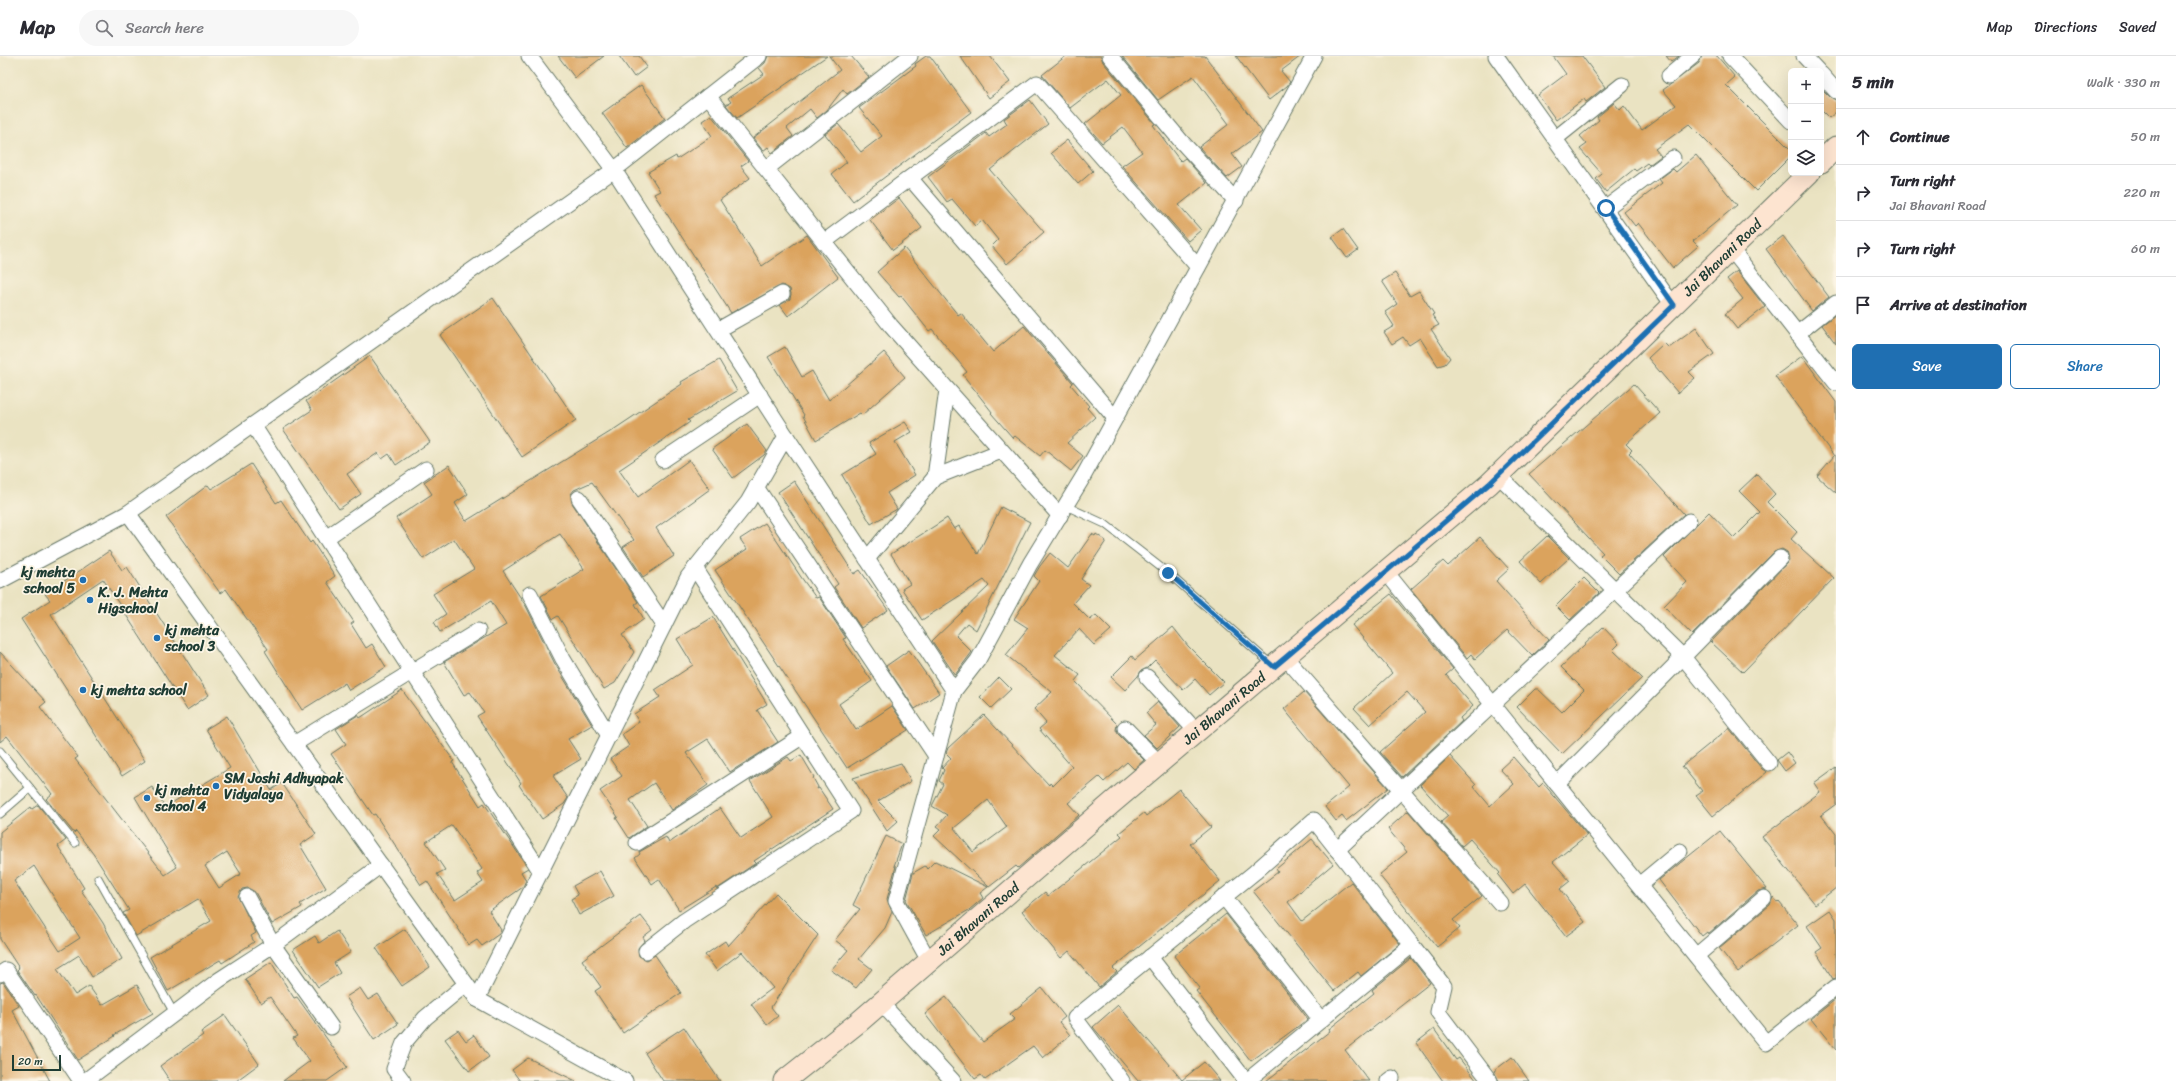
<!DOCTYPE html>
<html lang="en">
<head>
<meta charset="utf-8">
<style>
	:root { --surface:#fff; --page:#f7f7f7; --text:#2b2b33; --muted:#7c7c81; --line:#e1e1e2; --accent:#1f6fb2 }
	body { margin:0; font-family:Sriracha,sans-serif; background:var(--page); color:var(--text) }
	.controls { position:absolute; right:12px; top:12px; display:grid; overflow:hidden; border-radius:6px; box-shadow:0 4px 16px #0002 }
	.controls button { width:36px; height:36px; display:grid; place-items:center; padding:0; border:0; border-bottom:1px solid var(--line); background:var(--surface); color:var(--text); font:20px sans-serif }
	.scale { position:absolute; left:12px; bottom:10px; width:49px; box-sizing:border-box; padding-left:4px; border:2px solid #1f3d34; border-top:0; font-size:11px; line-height:14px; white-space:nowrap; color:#1f3d34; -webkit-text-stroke:3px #fcf5e5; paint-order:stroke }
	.stop { position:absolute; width:12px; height:12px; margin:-9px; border:3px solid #1f6fb2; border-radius:50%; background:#fff }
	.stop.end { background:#1f6fb2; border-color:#fff; box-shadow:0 1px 4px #0008 }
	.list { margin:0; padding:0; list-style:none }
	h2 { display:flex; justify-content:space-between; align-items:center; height:52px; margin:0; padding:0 16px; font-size:17px }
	h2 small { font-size:13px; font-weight:400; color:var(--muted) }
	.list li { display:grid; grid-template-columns:26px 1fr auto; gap:12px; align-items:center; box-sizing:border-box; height:56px; padding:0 16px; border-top:1px solid var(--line) }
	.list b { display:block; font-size:15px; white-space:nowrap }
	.list p { margin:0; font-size:13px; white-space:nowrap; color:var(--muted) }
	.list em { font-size:13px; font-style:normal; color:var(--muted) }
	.actions { display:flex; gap:8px; padding:12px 16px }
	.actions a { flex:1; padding:9px 0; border:1px solid var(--accent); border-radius:6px; text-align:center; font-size:14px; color:var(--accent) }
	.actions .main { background:var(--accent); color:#fff }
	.icon { flex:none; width:22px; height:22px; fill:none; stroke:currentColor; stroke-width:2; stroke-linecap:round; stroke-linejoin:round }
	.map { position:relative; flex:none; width:1836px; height:1025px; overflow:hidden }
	header { display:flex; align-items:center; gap:24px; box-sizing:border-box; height:56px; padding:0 20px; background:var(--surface); border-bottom:1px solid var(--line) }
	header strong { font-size:19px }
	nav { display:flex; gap:22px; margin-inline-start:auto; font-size:14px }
	.search { width:280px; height:36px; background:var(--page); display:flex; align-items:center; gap:10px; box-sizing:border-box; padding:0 14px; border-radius:22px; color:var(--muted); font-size:15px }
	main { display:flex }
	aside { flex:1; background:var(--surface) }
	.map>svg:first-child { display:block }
	.building { fill:#dba35d; fill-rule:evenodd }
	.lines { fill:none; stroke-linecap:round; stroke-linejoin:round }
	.lane-casing { stroke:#676; stroke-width:9 }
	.street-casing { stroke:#676; stroke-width:17 }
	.secondary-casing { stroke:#676; stroke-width:23 }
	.lane { stroke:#fff; stroke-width:7 }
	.street { stroke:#fff; stroke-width:15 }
	.secondary { stroke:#fde4d0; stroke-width:21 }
	.route { stroke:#1f6fb2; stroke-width:5 }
	.poi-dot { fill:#1f6fb2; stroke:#fcf5e5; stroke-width:1.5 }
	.labels { text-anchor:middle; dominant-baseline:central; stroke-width:3.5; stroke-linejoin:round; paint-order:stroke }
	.street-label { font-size:14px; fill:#1f3d34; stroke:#fcf5e5 }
	.poi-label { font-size:14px; font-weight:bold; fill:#1f3d34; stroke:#fcf5e5; text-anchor:start }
</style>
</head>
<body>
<header>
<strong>Map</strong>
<div class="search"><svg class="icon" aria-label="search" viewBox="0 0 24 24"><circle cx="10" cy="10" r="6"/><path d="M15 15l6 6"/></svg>Search here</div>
<nav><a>Map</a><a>Directions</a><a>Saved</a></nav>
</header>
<main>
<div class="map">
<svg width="1836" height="1025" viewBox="0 0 1836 1025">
	<rect width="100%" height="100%" fill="#fcf5e5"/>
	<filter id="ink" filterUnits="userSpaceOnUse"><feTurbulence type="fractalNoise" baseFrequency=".025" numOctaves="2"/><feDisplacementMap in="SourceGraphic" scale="8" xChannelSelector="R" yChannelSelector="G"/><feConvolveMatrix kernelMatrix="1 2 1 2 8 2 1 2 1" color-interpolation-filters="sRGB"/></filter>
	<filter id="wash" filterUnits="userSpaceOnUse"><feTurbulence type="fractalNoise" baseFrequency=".012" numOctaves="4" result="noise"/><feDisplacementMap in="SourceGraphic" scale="16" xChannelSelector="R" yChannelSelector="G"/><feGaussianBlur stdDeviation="0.9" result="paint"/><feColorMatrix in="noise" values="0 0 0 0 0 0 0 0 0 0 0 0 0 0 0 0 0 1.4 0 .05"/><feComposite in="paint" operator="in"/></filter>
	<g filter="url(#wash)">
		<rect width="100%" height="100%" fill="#eae3c2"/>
		<g id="blocks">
			<g class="building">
				<polygon points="558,0 604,0 575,22"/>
				<polygon points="619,0 639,0 647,11 634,21"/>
				<polygon points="768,0 827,0 737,62 726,49 731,46 728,42 764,18 759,12 765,7"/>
				<polygon points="829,0 851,0 869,21 847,38 843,33 827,54 817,62 810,53 787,72 793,80 772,97 768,91 763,95 753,82 840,14"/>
				<polygon points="926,0 930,0 971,56 853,145 832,118 847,106 825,78 838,68 861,96 882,80 859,52 916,10 915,8"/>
				<polygon points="960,0 990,0 1010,26 989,42"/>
				<polygon points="1066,0 1101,0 1103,6 1155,68 1153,69 1178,102 1181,105 1185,102 1207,127 1179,149 1201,174 1188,185 1122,110 1142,96 1123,71 1102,87 1085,68 1121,39 1108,23 1070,52 1042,19"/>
				<polygon points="1122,0 1205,0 1262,76 1232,98 1242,111 1227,122 1199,91 1229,68 1193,20 1158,44"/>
				<polygon points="1236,0 1301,0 1281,15 1290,26 1287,30 1269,44"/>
				<polygon points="1553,0 1582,0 1605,31 1586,46 1584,43 1556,64 1538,39 1566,18"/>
				<polygon points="1666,0 1679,0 1671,6"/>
				<polygon points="1702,0 1717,0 1735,21 1726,29 1791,94 1791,100 1756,135 1689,68 1655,93 1661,100 1649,109 1647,107 1636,115 1634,113 1606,136 1596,123 1602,118 1580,93 1587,88 1580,80 1599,64 1597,61 1614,47 1620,54 1624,50 1642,74 1676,49 1663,34 1699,7"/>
				<polygon points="641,29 665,62 627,92 602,57"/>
				<polygon points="1821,32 1830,41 1836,44 1836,56 1829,62 1821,54"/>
				<polygon points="1030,44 1048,68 990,114 1044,176 1007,208 992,190 998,184 982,164 975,170 952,143 947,146 928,121 986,77 989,81 1007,68 1004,63"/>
				<polygon points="711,59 748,105 741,110 750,122 720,144 762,210 807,179 838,221 788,260 780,249 790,243 791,238 790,233 782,229 731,257 654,138 660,135 648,116 676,100 677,103 712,80 702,65"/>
				<polygon points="1067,84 1093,115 1078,128 1051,97"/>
				<polygon points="1696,99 1737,149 1693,185 1698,190 1673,212 1638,167 1635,170 1624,156 1662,127 1659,123 1673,113 1676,116"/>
				<polygon points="899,142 922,172 893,194 870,164"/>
				<polygon points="1343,173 1358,194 1347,202 1332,181"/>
				<polygon points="1783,180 1829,241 1812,255 1766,193"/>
				<polygon points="904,192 958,259 961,257 993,296 1024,270 1073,327 1071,329 1089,350 1087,352 1095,361 1067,387 1083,400 1071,415 1045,394 1040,400 1015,380 1013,382 991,357 992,356 963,319 967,316 932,273 929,275 901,240 899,241 877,216"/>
				<polygon points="1737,215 1765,251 1737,273 1725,258 1743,243 1727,223"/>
				<polygon points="1395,217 1410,240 1419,235 1434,258 1432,259 1439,269 1431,273 1450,302 1445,308 1438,310 1420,282 1409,289 1403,281 1392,288 1384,276 1394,270 1385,256 1397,248 1382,225"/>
				<polygon points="493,242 576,364 522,401 440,279"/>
				<polygon points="1836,258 1836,288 1822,269"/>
				<polygon points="1696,272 1714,298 1689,316 1695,322 1678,337 1648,302 1664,287 1669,292"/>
				<polygon points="785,291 802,321 812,315 829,344 884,296 905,321 862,359 860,357 816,384 803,360 804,359 768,301"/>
				<polygon points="370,300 430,386 396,409 389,398 382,403 378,397 347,418 361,438 339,453 283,373 312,354 306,345"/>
				<polygon points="1802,300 1836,346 1836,437 1817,420 1834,400 1775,320"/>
				<polygon points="719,304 737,335 688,364 690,366 619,414 638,441 689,404 710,433 656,472 674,500 643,521 623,491 634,484 592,426 574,434 571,438 572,447 638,546 635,548 644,563 622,579 634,596 615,627 604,633 558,560 553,563 541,540 584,513 560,478 503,515 526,550 555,608 592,669 568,683 581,703 553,720 568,742 564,748 542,763 519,729 521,727 477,660 484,656 470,636 464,639 444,606 506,569 491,545 440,576 434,566 446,558 433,538 474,513 454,483 423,503 396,462 432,438 424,426 449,409 468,438 455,447 466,465 610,376 682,328 681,326"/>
				<polygon points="1634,328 1660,357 1626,388 1632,394 1629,397 1684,458 1619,518 1600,499 1603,497 1529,418"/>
				<polygon points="905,366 912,376 895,386 915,419 887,437 897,453 871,468 842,419 876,398 869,387"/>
				<polygon points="747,368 767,395 764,399 733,422 712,393"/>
				<polygon points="251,408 276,447 281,444 310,487 312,485 335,520 327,526 354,566 351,568 366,592 372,588 386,611 349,634 345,627 302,654 265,595 268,593 226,533 220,537 166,461 208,429 211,433"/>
				<polygon points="1757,418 1775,438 1767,446 1797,476 1791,483 1834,522 1743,616 1711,586 1786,508 1789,504 1787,496 1782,493 1774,496 1692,579 1664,550 1687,526 1664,501 1709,456 1734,482 1760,456 1739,435"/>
				<polygon points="794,425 854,518 860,514 888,554 861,572 834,531 838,528 778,436"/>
				<polygon points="1001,451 1030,466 976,574 967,567 956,580 972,596 955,619 932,585 989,530 984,524 922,564 902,533 910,528 891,498 947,462 954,473 959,470 978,498"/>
				<polygon points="765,467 801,521 816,542 819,541 846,582 843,583 872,625 839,648 856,674 892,650 908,674 847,712 715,514 747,493 740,483"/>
				<path d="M1092,478l3,2 1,-2 10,7 -25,38 8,6 -16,18 17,17 6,-5 15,15 -17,15 -15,-16 -24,26 25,20 -5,6 42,43 -1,6 2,4 26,26 -10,9 -7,-7 -23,20 -5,-5 -31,26 11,12 -61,53 -2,-2 -27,21 -55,-51 7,-7 -4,-3 10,-11 -15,-9 11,-22 -4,-3 5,-11 -2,-2 9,-10 -5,-5 2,-5 36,-33 65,70 1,-2 3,3 19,-19 -33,-38 7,-6 -12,-14 18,-17 -46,-37 22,-27 -14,-9 25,-38 -5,-5 6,-10 10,-13 18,15zM988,744l19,27 -34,25 -19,-24z"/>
				<polygon points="1547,480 1569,502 1541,528 1520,505"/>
				<polygon points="1480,481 1509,513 1496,525 1549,584 1532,600 1507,574 1475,603 1471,598 1467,602 1411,533 1443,505 1448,510"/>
				<polygon points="109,495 122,514 127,511 209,639 187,654 103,523 51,558 145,705 122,720 21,563 50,544 45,538"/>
				<polygon points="1584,522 1599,537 1570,564 1556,550"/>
				<polygon points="1391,538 1453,613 1446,619 1473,650 1460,662 1462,665 1402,721 1380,696 1425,656 1407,636 1370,669 1354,652 1392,617 1352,569"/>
				<polygon points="713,561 767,648 757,654 778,686 730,716 708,683 686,697 708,729 672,754 654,727 630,744 647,770 629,782 616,762 618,761 600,735 622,720 610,703 629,690 622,678 639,666 634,658 660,641 655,634 693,609 677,583"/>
				<polygon points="1173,571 1188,590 1224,626 1209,639 1195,623 1183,634 1155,604 1147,612 1141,615 1138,620 1125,634 1111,621 1132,600 1135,604"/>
				<polygon points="1603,571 1619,588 1613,594 1642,622 1562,698 1517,651 1535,633 1538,633 1562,656 1584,634 1561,611"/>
				<polygon points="909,594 939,637 915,653 886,610"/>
				<path d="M0,596l46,50 -6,5 38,50 -3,2 90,116 12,-8 -42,-70 17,-10 13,20 65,-39 -24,-39 21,-13 44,74 11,-7 34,51 -16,11 26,43 -26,16 2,3 -30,17 -17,-32 -7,-4 -6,1 -4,8 18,36 -5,3 3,6 -32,21 -2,-3 -52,31 -18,-34 61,-36 -13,-22 -62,37 -13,-23 6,-3 -35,-55 -18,-24 -2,2 -28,-34 6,-5 -45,-58 -7,6zM227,796l14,22 -22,14 -14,-22z"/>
				<polygon points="999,621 1011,633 991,652 980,641"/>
				<path d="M402,634l52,71 -2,1 28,44 4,-3 44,65 -7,4 5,8 -3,7 -34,24 12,19 -2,4 -17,12 -5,-6 -8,5 -42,-64 -6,4 -46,-71 -2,1 -42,-61 15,-10 -10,-15 22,-14 2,3zM452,769l30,44 -5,4 6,9 -28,18 -18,-26 8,-4 -19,-28z"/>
				<polygon points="1304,636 1388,732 1346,765 1342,760 1336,765 1325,751 1349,731 1284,653"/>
				<polygon points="1158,646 1180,671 1157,692 1144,679 1156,669 1146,657"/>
				<polygon points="1729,672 1762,713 1767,716 1713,760 1696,739 1702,735 1682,710"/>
				<polygon points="1787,696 1795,707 1785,715 1777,704"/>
				<polygon points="801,699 814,721 813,722 818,731 817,733 819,732 833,753 754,805 756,807 717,833 716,831 679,854 659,823 652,828 635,802 640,798 639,796 666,781 669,787 720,752 741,782 773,761 750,725 788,701 791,705"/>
				<polygon points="1450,700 1476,729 1474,731 1490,750 1514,728 1500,713 1513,701 1539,731 1543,727 1587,779 1553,806 1570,825 1560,833 1585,866 1566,880 1525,828 1513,838 1498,819 1500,817 1470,783 1462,790 1441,766 1448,760 1420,729"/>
				<polygon points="901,707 911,725 878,745 898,765 887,775 853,722"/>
				<polygon points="1836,711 1836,748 1821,759 1836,778 1836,832 1815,848 1762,781 1820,736 1814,727"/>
				<polygon points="1179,733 1211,771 1190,788 1220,825 1113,912 1117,916 1099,931 1069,895 1061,902 1022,855 1045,836 1048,840 1122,780 1119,777 1144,757 1146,760"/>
				<path d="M38,749l28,35 -8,6 26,42 -3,2 22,33 19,36 -30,18 -13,-22 -22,14 18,26 14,-9 13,19 35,-20 16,28 -39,22 1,1 -37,24 -42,-65 -1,1 -18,-26 2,-2 -19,-29v-107l31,-25 1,2zM34,810l46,72 -20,13 -46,-70z"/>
				<polygon points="1408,755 1482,840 1453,864 1460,872 1437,891 1379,819 1407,796 1388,773"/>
				<polygon points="1720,775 1767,833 1758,835 1708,878 1707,876 1702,880 1659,824"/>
				<polygon points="886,780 902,788 894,810 896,810 887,843 892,856 885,872 859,903 872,913 856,932 831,914 848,894 835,884 860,853 853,849"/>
				<polygon points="1312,783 1333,808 1288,846 1302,865 1351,826 1400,888 1361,920 1358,916 1334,935 1253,835 1278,816 1276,813"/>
				<polygon points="935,805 988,831 980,837 983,842 969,854 926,879 906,844 913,817 925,810 927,813"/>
				<polygon points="600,815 614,840 579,859 571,843 578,839 573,830"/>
				<polygon points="776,837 818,879 771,951 778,960 767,969 751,948 773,932 742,896 717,915 705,899 725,885 728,890"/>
				<polygon points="1773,841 1778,847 1779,846 1798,869 1738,916 1719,892 1770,849"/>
				<polygon points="1830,854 1836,863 1836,922 1833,923 1816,896 1822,892 1807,870"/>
				<polygon points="1226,858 1308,963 1251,1005 1196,935 1200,932 1174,900"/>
				<polygon points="641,860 652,874 643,881 645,884 638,892 639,900 647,904 655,899 681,937 623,977 595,935 601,931 582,904"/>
				<polygon points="405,873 430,911 402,930 376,892"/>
				<polygon points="337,875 351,896 334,907 340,917 318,931 293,894 315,880 319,887"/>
				<polygon points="1411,902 1430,927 1345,994 1369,1025 1266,1025 1330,975 1329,973 1374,937 1372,934"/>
				<polygon points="271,906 294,942 297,941 347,1011 327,1025 283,1025 310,1005 293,982 297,980 270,941 261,947 245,923"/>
				<polygon points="3,926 19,950 12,954 50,1025 0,1025 0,927"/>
				<polygon points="360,932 368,944 378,938 398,968 374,984 346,941"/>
				<polygon points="1042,932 1065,961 1059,966 1070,979 1043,1002 1033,990 985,1024 981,1019 975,1023 925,958 946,941 983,986 1015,963 1010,958"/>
				<polygon points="1836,943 1836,994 1811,963"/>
				<polygon points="1118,949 1182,1024 1204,1006 1220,1025 1138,1025 1093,971"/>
				<polygon points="225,959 259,1008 236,1025 170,1025 160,1010 203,979 201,976"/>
				<polygon points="684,971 707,1006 720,1025 663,1025 645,997"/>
				<polygon points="1434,973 1456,1004 1459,1002 1477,1025 1443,1025 1416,987"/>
				<polygon points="458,974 466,985 474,979 489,1001 469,1015 445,983"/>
				<polygon points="1512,1001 1529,1025 1499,1025 1494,1015"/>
				<polygon points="528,1002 576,1025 520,1025 512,1014"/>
			</g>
		</g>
	</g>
	<g filter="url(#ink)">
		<use href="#blocks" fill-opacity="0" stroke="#676" stroke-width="1"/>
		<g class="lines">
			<g class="lane-casing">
				<g id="lane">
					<polyline points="1066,450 1105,468 1168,517 1272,609"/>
					<polyline points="0,695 75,787"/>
					<polyline points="0,758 30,732"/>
					<polyline points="98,822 174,957"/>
				</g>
			</g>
			<g class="street-casing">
				<g id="street">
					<polyline points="529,0 614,114 759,0"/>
					<polyline points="1110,0 1181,85 1236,145"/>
					<polyline points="1496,0 1673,249"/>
					<polyline points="1730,0 1791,65"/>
					<polyline points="1804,0 1818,15"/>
					<polyline points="1821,18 1836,35"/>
					<polyline points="1669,20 1693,0"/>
					<polyline points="708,40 891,270 1060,460"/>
					<polyline points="1556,82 1622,29"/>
					<polyline points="766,113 910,0"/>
					<polyline points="910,122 1115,362"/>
					<polyline points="1606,152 1673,102"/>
					<polyline points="824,186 1037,27 1198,211"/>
					<polyline points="1731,193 1836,327"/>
					<polyline points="718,274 782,238"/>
					<polyline points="1797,278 1836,247"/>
					<polyline points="253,369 541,816"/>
					<polyline points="786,380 954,635"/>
					<polyline points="663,404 760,339"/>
					<polyline points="1498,419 1683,601 1557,728"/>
					<polyline points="935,421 1001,395"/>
					<polyline points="756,431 936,700"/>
					<polyline points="579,442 664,569"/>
					<polyline points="128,457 614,114 786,380 748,446 688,521 477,943"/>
					<polyline points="326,482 426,413"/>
					<polyline points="867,503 935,421 947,334"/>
					<polyline points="1386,516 1766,987 1836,931"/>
					<polyline points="0,525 128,457 477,943 625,1025"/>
					<polyline points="530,538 563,603 609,680"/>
					<polyline points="1285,601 1500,847"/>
					<polyline points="1147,621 1196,675"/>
					<polyline points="1125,672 1159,707"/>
					<polyline points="294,688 478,575"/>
					<polyline points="1769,707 1683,601 1780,502"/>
					<polyline points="637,787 803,680"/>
					<polyline points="1337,794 1689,465"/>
					<polyline points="1639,829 1680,795"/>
					<polyline points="247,841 273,889 331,971"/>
					<polyline points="1224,841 1321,964"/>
					<polyline points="1412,889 1444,930 1438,956 1490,1025"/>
					<polyline points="646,895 684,865 851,755 695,512"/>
					<polyline points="1696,900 1764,842"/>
					<polyline points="1150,901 1246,1025"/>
					<polyline points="929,905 896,845 954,635 978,604 1030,508 1083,421 1314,0"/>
					<polyline points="0,918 6,914 81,1025"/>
					<polyline points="881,947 953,1025"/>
					<polyline points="85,1025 219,924 273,889 381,809"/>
					<polyline points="403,1025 394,1013 404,987 425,962 466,928"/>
					<polyline points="1122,1025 1075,962 1255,816 1314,764 1412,889 1247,1025"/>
					<polyline points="1388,1025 1392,1022"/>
				</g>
			</g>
			<g class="secondary-casing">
				<g id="secondary">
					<polyline points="1821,106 1836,91"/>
					<path id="s1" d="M784,1025l76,-60 252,-218 377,-319 320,-311"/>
				</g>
			</g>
			<use href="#lane" class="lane"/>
			<use href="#street" class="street"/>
			<use href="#secondary" class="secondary"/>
		</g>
	</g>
	<g class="lines" filter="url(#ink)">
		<polyline class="route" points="1168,517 1274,611 1286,601 1489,428 1674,249 1606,152"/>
	</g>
	<g class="poi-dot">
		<circle cx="83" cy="524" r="4"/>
		<circle cx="90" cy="544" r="4"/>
		<circle cx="157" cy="582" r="4"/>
		<circle cx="83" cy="634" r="4"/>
		<circle cx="216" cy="730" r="4"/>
		<circle cx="147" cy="742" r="4"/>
	</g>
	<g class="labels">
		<g class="street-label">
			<text stroke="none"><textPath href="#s1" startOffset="1249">Jai Bhavani Road</textPath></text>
			<text stroke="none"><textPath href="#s1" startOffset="577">Jai Bhavani Road</textPath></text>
			<text stroke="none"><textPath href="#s1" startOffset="253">Jai Bhavani Road</textPath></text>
		</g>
		<g class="poi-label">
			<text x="75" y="516" text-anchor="end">kj mehta<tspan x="75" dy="16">school 5</tspan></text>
			<text x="98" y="536">K. J. Mehta<tspan x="98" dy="16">Higschool</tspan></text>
			<text x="165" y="574">kj mehta<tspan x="165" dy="16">school 3</tspan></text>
			<text x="91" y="634">kj mehta school</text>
			<text x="224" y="722">SM Joshi Adhyapak<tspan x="224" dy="16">Vidyalaya</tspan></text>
			<text x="155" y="734">kj mehta<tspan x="155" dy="16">school 4</tspan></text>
		</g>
	</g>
</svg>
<div class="controls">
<button>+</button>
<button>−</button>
<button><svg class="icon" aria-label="layers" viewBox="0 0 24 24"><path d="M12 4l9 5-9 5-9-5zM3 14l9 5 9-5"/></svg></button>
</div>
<div class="scale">20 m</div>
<div class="stop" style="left:1606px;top:152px"></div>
<div class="stop end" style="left:1168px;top:517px"></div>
</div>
<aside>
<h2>5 min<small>Walk · 330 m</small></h2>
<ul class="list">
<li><svg class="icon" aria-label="ahead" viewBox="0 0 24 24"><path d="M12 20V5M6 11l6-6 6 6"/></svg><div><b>Continue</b></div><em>50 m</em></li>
<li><svg class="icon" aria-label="right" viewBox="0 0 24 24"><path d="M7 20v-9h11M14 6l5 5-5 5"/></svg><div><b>Turn right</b><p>Jai Bhavani Road</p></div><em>220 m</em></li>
<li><svg class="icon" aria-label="right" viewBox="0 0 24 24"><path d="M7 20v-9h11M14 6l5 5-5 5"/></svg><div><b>Turn right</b></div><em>60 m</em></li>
<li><svg class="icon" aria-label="arrive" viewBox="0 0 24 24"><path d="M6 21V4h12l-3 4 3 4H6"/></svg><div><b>Arrive at destination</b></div></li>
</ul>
<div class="actions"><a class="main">Save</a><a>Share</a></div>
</aside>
</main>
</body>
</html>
